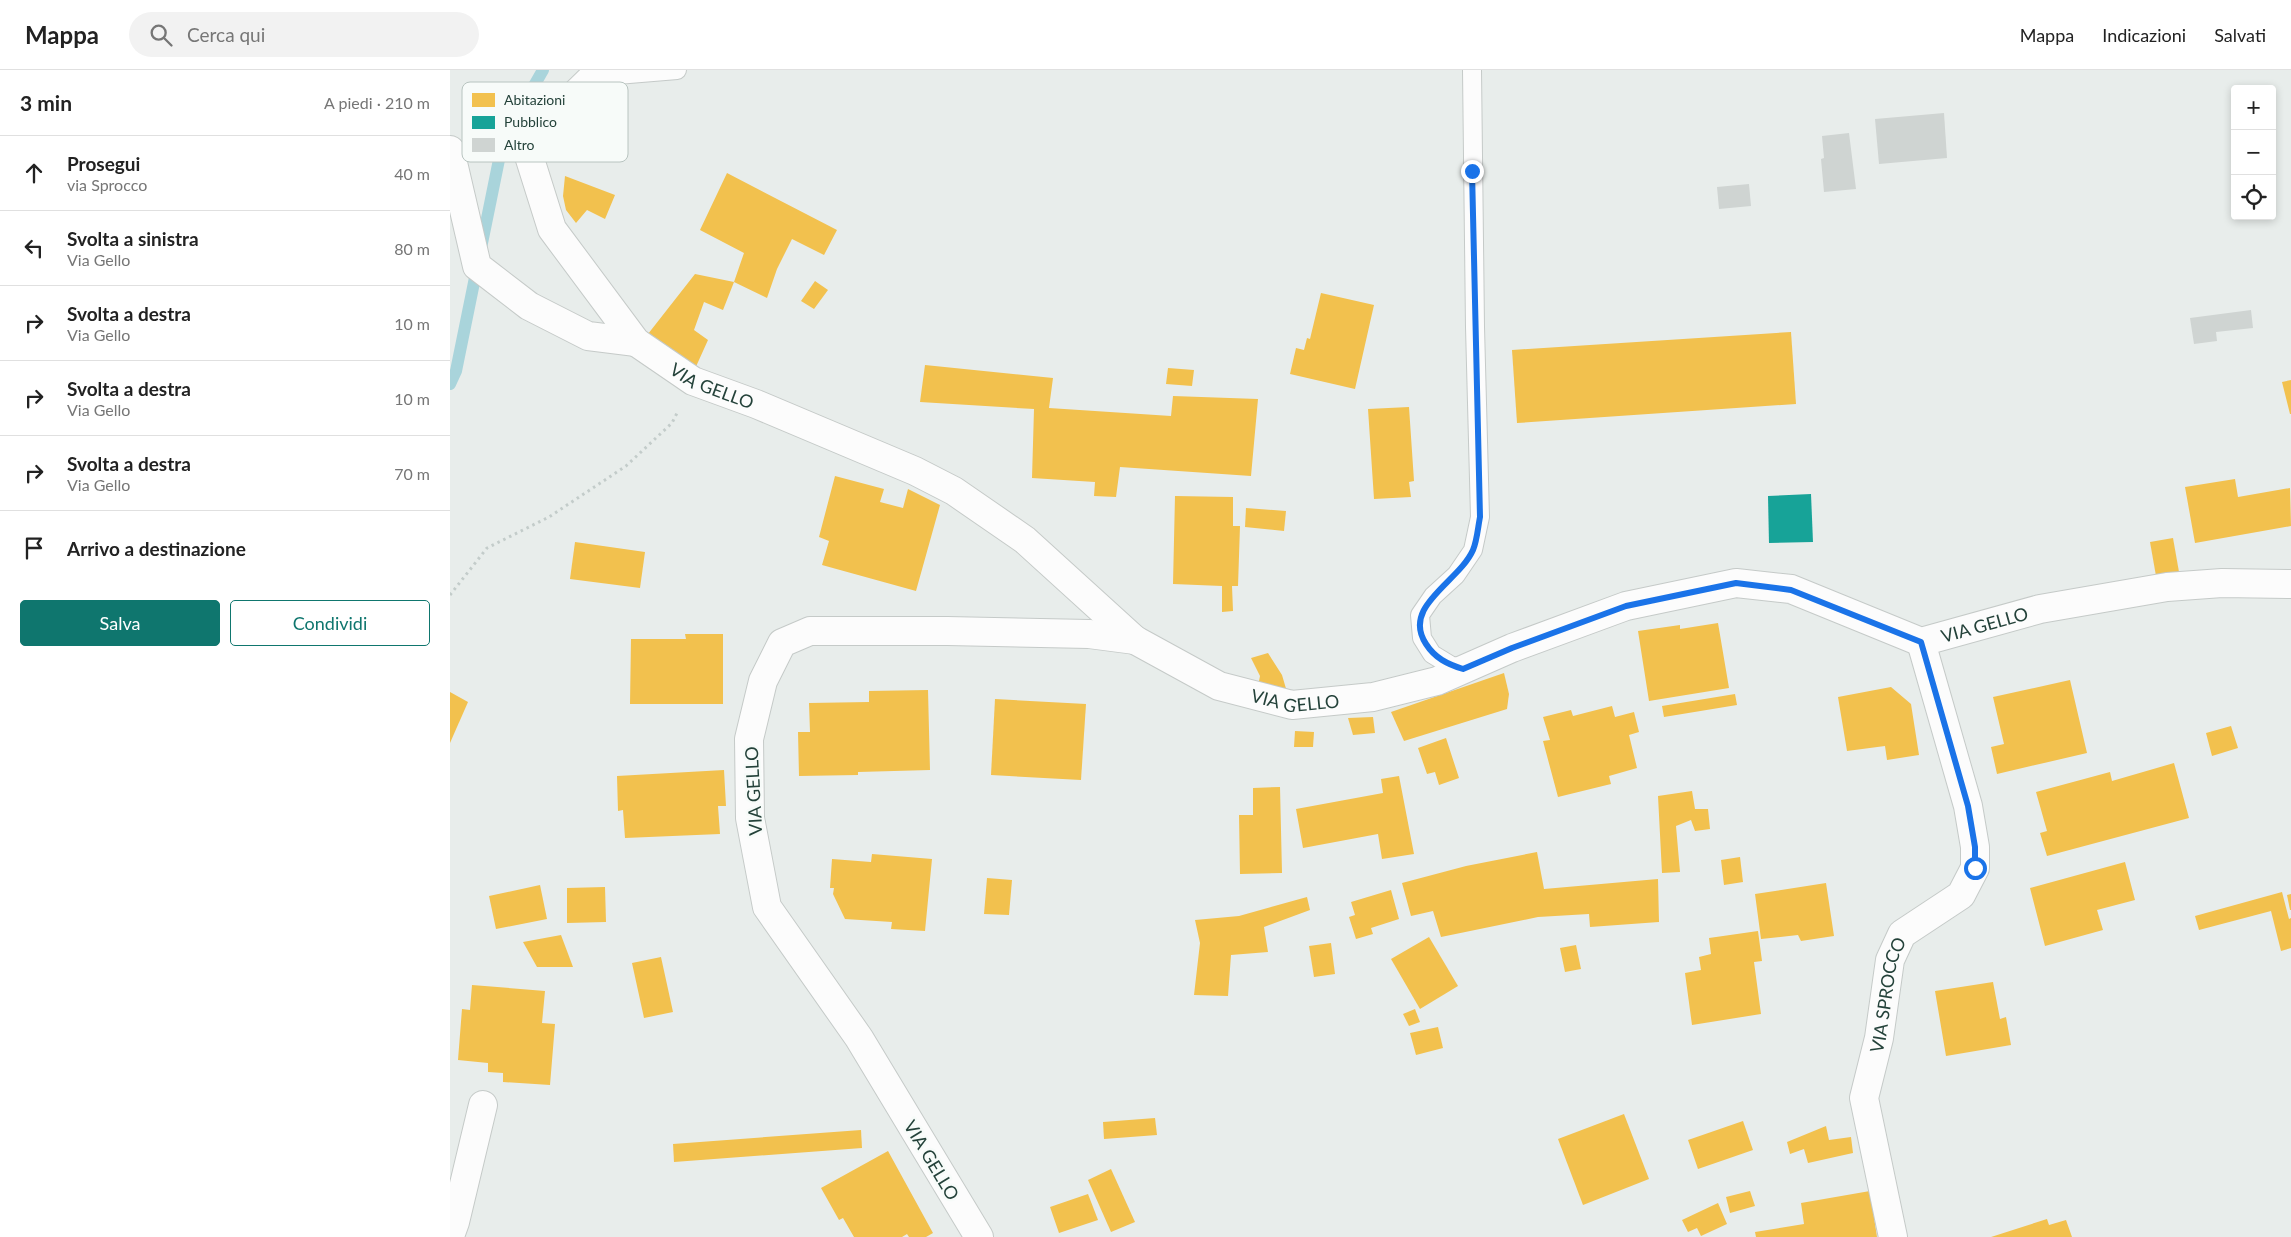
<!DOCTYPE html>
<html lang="it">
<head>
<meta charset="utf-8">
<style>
	:root { --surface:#fff; --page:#f2f2f2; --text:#222; --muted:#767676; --line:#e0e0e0; --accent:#0f766e }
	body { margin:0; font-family:Lato,sans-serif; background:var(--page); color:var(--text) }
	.controls { position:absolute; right:15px; top:15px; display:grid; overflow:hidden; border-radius:5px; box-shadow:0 2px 8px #0003 }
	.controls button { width:45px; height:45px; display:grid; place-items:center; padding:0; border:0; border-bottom:1px solid var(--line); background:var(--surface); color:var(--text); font:25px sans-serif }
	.stop { position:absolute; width:15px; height:15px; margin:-11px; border:4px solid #1a73e8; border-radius:50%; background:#fff }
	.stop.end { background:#1a73e8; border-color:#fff; box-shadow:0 1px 5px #0008 }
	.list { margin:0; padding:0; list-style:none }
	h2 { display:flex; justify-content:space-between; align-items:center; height:65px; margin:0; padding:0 20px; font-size:21px }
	h2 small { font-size:16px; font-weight:400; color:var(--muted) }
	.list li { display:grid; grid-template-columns:32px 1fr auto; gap:15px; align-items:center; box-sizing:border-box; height:75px; padding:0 20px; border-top:1px solid var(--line) }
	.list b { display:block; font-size:19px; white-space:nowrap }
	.list p { margin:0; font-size:16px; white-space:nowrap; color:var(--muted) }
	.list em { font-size:16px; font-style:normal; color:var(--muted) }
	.actions { display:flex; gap:10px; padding:15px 20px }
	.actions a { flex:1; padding:11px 0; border:1px solid var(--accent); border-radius:5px; text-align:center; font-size:18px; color:var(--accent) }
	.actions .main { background:var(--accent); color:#fff }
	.icon { flex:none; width:28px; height:28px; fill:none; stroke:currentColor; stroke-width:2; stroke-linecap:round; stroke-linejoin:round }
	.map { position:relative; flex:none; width:1841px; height:1167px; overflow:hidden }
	header { display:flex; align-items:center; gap:30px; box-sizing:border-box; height:70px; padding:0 25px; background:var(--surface); border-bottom:1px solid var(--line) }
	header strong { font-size:24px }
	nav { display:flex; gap:28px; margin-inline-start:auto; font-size:18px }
	.search { width:350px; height:45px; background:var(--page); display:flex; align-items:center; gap:12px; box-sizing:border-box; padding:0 18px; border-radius:28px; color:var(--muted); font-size:19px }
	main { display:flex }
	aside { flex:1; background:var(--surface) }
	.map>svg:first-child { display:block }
	.homes { fill:#f2c14e }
	.public { fill:#17a398 }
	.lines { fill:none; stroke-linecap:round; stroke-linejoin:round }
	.stream { stroke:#a9d4db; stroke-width:12 }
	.building { fill:#cfd4d2 }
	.lane-casing { stroke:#c5cac8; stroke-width:20 }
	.street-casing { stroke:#c5cac8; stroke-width:30 }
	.path { stroke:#c3ccca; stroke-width:3; stroke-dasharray:2.5 4; stroke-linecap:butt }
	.lane { stroke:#fcfcfc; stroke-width:18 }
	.street { stroke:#fcfcfc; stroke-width:28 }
	.route { stroke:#1a73e8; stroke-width:6 }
	.labels { text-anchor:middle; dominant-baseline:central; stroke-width:5; stroke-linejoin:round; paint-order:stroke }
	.street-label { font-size:18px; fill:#24423a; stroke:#f7fbf9 }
	.key { fill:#f7fbf9; stroke:#b8c4c0; stroke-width:1 }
	.key-label { font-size:14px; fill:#24423a }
</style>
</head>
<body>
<header>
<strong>Mappa</strong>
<div class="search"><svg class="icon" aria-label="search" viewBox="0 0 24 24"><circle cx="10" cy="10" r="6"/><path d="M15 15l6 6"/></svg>Cerca qui</div>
<nav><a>Mappa</a><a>Indicazioni</a><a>Salvati</a></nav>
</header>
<main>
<aside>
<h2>3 min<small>A piedi · 210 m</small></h2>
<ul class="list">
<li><svg class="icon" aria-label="ahead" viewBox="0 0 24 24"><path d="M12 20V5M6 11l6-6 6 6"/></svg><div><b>Prosegui</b><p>via Sprocco</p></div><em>40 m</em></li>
<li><svg class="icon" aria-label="left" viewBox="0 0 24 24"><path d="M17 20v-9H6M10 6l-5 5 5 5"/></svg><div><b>Svolta a sinistra</b><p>Via Gello</p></div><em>80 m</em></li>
<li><svg class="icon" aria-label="right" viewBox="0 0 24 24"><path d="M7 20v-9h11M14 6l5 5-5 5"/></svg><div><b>Svolta a destra</b><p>Via Gello</p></div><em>10 m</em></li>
<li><svg class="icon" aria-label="right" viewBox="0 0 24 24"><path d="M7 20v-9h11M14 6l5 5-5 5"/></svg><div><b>Svolta a destra</b><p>Via Gello</p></div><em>10 m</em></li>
<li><svg class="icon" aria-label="right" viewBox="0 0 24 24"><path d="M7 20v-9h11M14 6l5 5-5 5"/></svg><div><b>Svolta a destra</b><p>Via Gello</p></div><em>70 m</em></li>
<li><svg class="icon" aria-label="arrive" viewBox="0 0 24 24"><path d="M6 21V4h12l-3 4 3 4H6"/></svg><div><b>Arrivo a destinazione</b></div></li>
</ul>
<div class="actions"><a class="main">Salva</a><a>Condividi</a></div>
</aside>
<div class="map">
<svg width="1841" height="1167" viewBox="0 0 1841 1167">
	<rect width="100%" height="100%" fill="#e8edeb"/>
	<g class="homes">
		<polygon points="277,103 387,160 374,185 342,169 327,199 317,228 284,212 273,240 254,232 244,260 258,270 244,301 198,264 245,204 284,212 294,183 250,160"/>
		<polygon points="115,106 165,125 155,149 137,140 126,153 116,140 113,126"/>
		<polygon points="365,211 378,220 364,239 351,231"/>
		<polygon points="871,223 924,235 905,319 840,304 846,278 854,280 857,268 860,269"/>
		<polygon points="1341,262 1346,334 1067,353 1062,280"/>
		<polygon points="475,295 603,308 599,338 721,346 723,326 808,329 801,406 670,397 666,427 644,426 645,412 582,408 584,339 470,332"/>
		<polygon points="718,298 744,300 742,316 716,314"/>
		<polygon points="1841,310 1841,344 1840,344 1832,312"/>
		<polygon points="959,337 964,411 959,412 961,427 924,429 918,339"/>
		<polygon points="385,406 434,419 430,432 453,438 458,419 490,435 466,521 372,495 379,471 369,467"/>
		<polygon points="1785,409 1788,427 1840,418 1841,456 1745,473 1735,417"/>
		<polygon points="725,426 783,427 783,456 790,456 788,516 782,516 783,541 772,542 772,516 723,514"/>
		<polygon points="796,438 836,441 834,461 795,457"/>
		<polygon points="1723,468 1729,502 1706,506 1700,472"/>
		<polygon points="125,472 195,482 190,518 120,509"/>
		<polygon points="1268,553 1279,618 1199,631 1188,561 1230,555 1230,559"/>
		<polygon points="235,564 273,564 273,634 180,634 181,569 236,569"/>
		<polygon points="818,583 832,605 837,622 808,616 810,606 801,588"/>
		<polygon points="1054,603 1059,624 1057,639 954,671 941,642"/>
		<polygon points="1620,610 1637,683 1547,704 1541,677 1554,674 1543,627"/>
		<polygon points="1441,617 1461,634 1469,685 1437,690 1435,676 1397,681 1388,627"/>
		<polygon points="478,620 480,700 408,702 408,705 349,706 348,662 360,662 359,633 419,632 419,621"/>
		<polygon points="0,622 18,632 0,673"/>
		<polygon points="1285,624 1287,635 1214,647 1212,636"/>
		<polygon points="545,629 636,634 631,710 541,705"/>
		<polygon points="1162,636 1165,647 1184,642 1189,662 1179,665 1187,698 1159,706 1161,714 1108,727 1093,671 1100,670 1093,647 1121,640 1123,646"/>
		<polygon points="923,647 925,663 903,665 898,648"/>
		<polygon points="1781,656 1788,678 1762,686 1756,663"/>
		<polygon points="845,661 864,662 863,677 844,677"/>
		<polygon points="996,668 1009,708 989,715 985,702 977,704 968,678"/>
		<polygon points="1724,693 1739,748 1597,786 1590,763 1597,761 1586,722 1660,702 1662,711"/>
		<polygon points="274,700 276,736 268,736 270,764 175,768 173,740 168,741 167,706"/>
		<polygon points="949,706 964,784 932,789 928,764 853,778 846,739 933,723 931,709"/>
		<polygon points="830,717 832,803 790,804 789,745 803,745 803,718"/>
		<polygon points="1242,721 1245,739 1258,739 1260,759 1245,761 1241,750 1226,756 1230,802 1212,803 1208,726"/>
		<polygon points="1087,782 1094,819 1208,809 1209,852 1140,857 1139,844 1088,847 991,867 983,841 961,846 952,813 1016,796"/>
		<polygon points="422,784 482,789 475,861 441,859 442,852 395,849 383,824 384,818 380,818 382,789 421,792"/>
		<polygon points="1290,787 1293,812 1274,815 1271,790"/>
		<polygon points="1675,792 1685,830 1647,840 1653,860 1595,876 1580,818"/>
		<polygon points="537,808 562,810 559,845 534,844"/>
		<polygon points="1376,813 1384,866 1351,871 1348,865 1311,869 1305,824"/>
		<polygon points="90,815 97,849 46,859 39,826"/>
		<polygon points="155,817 156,852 117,853 117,818"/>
		<polygon points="941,820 949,849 921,858 923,864 906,869 899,847 905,845 901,832"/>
		<polygon points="1832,822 1839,849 1841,848 1841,878 1831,881 1821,841 1749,860 1745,846"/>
		<polygon points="1841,824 1841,840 1840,840 1837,825"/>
		<polygon points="857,827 860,840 814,857 818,882 781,885 778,926 744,925 750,873 745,850 789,846"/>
		<polygon points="1308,861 1312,891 1304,892 1311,944 1242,955 1235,903 1251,900 1249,887 1261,884 1259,868"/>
		<polygon points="111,865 123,897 87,897 73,872"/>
		<polygon points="979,867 1008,916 970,939 941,889"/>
		<polygon points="881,873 885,904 864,907 859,876"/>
		<polygon points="1126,875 1131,899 1115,902 1110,878"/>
		<polygon points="211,887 223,942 194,948 182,893"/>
		<polygon points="1543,912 1550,949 1556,947 1561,975 1496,986 1485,921"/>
		<polygon points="22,915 95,921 92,953 105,954 100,1015 53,1012 53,1003 38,1002 38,993 8,990 12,939 20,940"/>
		<polygon points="965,939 970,952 959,956 953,944"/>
		<polygon points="988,957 993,978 966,985 960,963"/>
		<polygon points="1174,1044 1199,1109 1133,1135 1108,1069"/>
		<polygon points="705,1048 707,1065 654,1069 653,1052"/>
		<polygon points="1293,1051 1303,1080 1248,1099 1238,1070"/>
		<polygon points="1376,1056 1379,1070 1401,1067 1403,1083 1358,1093 1354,1079 1340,1084 1337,1072"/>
		<polygon points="411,1060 412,1078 224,1092 223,1074"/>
		<polygon points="438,1081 483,1163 476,1167 459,1167 457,1164 452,1167 404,1167 393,1148 389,1150 371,1118"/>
		<polygon points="661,1099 685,1152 661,1162 638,1110"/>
		<polygon points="1300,1121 1305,1136 1280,1143 1276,1127"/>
		<polygon points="1420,1121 1427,1167 1306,1167 1305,1162 1354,1154 1351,1133"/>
		<polygon points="638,1124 648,1150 609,1163 600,1137"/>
		<polygon points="1268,1133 1277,1154 1251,1166 1247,1158 1238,1162 1232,1150"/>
		<polygon points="1597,1149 1599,1155 1616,1150 1622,1167 1541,1167"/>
	</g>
	<polygon class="public" points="1361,424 1363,472 1319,473 1318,426"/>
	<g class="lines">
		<polyline class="stream" points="0,314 6,301 53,70 93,0"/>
	</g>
	<g class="building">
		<polygon points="1494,43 1497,88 1429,94 1425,49"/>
		<polygon points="1399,63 1406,119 1374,122 1371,89 1374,88 1372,66"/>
		<polygon points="1299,114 1301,136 1269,139 1267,117"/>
		<polygon points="1801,240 1803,258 1766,262 1767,271 1744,274 1740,248"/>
	</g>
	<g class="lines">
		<g class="lane-casing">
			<g id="lane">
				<polyline points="143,7 227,0"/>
				<polyline points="1013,599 1000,595 982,584 972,568 970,545 983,526 1006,505 1023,480 1030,447 1025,257 1022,0"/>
			</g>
		</g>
		<g class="street-casing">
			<g id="street">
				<path id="s1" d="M146,0l-3,7 -43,42 -21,37 23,73 84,113 57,39 63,23 159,67 39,20 71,49 110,100 84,46 73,19 81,-8 64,-16 75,-33 114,-42 110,-23 55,6 130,53 119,-33 127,-22 55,-4 69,1"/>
				<polyline points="0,80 27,196 79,236 138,266 186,272"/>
				<polyline points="0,1166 5,1152 33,1035"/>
				<polyline points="529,1167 409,968 317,837 300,748 299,669 313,611 332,573 360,561 497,561 639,564 685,570"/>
				<path id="s2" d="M1443,1167l-29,-139 15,-60 11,-78 12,-26 59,-39 14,-27v-21l-7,-41 -47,-164"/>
			</g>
		</g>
		<polyline class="path" points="0,525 37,478 99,447 176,396 222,353 227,343"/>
		<use href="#lane" class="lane"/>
		<use href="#street" class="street"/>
	</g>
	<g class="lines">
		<path class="route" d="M1022,101l8,346c-2,10 -3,24 -7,33 -14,32 -72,56 -47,94 9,14 21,20 37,25l49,-21 114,-42 110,-23 55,7 130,52 47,164 7,41v21"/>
	</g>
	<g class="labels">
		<g class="street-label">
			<text stroke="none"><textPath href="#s1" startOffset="416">VIA GELLO</textPath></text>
			<text stroke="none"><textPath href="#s1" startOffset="1811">VIA GELLO</textPath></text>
			<text stroke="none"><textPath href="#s1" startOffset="1089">VIA GELLO</textPath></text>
			<text transform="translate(303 721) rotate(-93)">VIA GELLO</text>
			<text stroke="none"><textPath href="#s2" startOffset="248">VIA SPROCCO</textPath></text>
			<text transform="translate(482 1090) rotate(59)">VIA GELLO</text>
		</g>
	</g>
	<rect x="12" y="12" width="166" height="80" rx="8" class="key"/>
	<rect x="22" y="23" width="23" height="14" fill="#f2c14e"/>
	<rect x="22" y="46" width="23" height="13" fill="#17a398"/>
	<rect x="22" y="68" width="23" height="14" fill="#cfd4d2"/>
	<g class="key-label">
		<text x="54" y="35">Abitazioni</text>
		<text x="54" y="57">Pubblico</text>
		<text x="54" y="80">Altro</text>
	</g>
</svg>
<div class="controls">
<button>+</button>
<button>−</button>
<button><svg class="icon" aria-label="locate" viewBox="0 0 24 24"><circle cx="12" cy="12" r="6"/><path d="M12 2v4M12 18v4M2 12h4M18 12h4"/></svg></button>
</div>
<div class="stop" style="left:1525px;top:798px"></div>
<div class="stop end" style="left:1022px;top:101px"></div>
</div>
</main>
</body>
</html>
